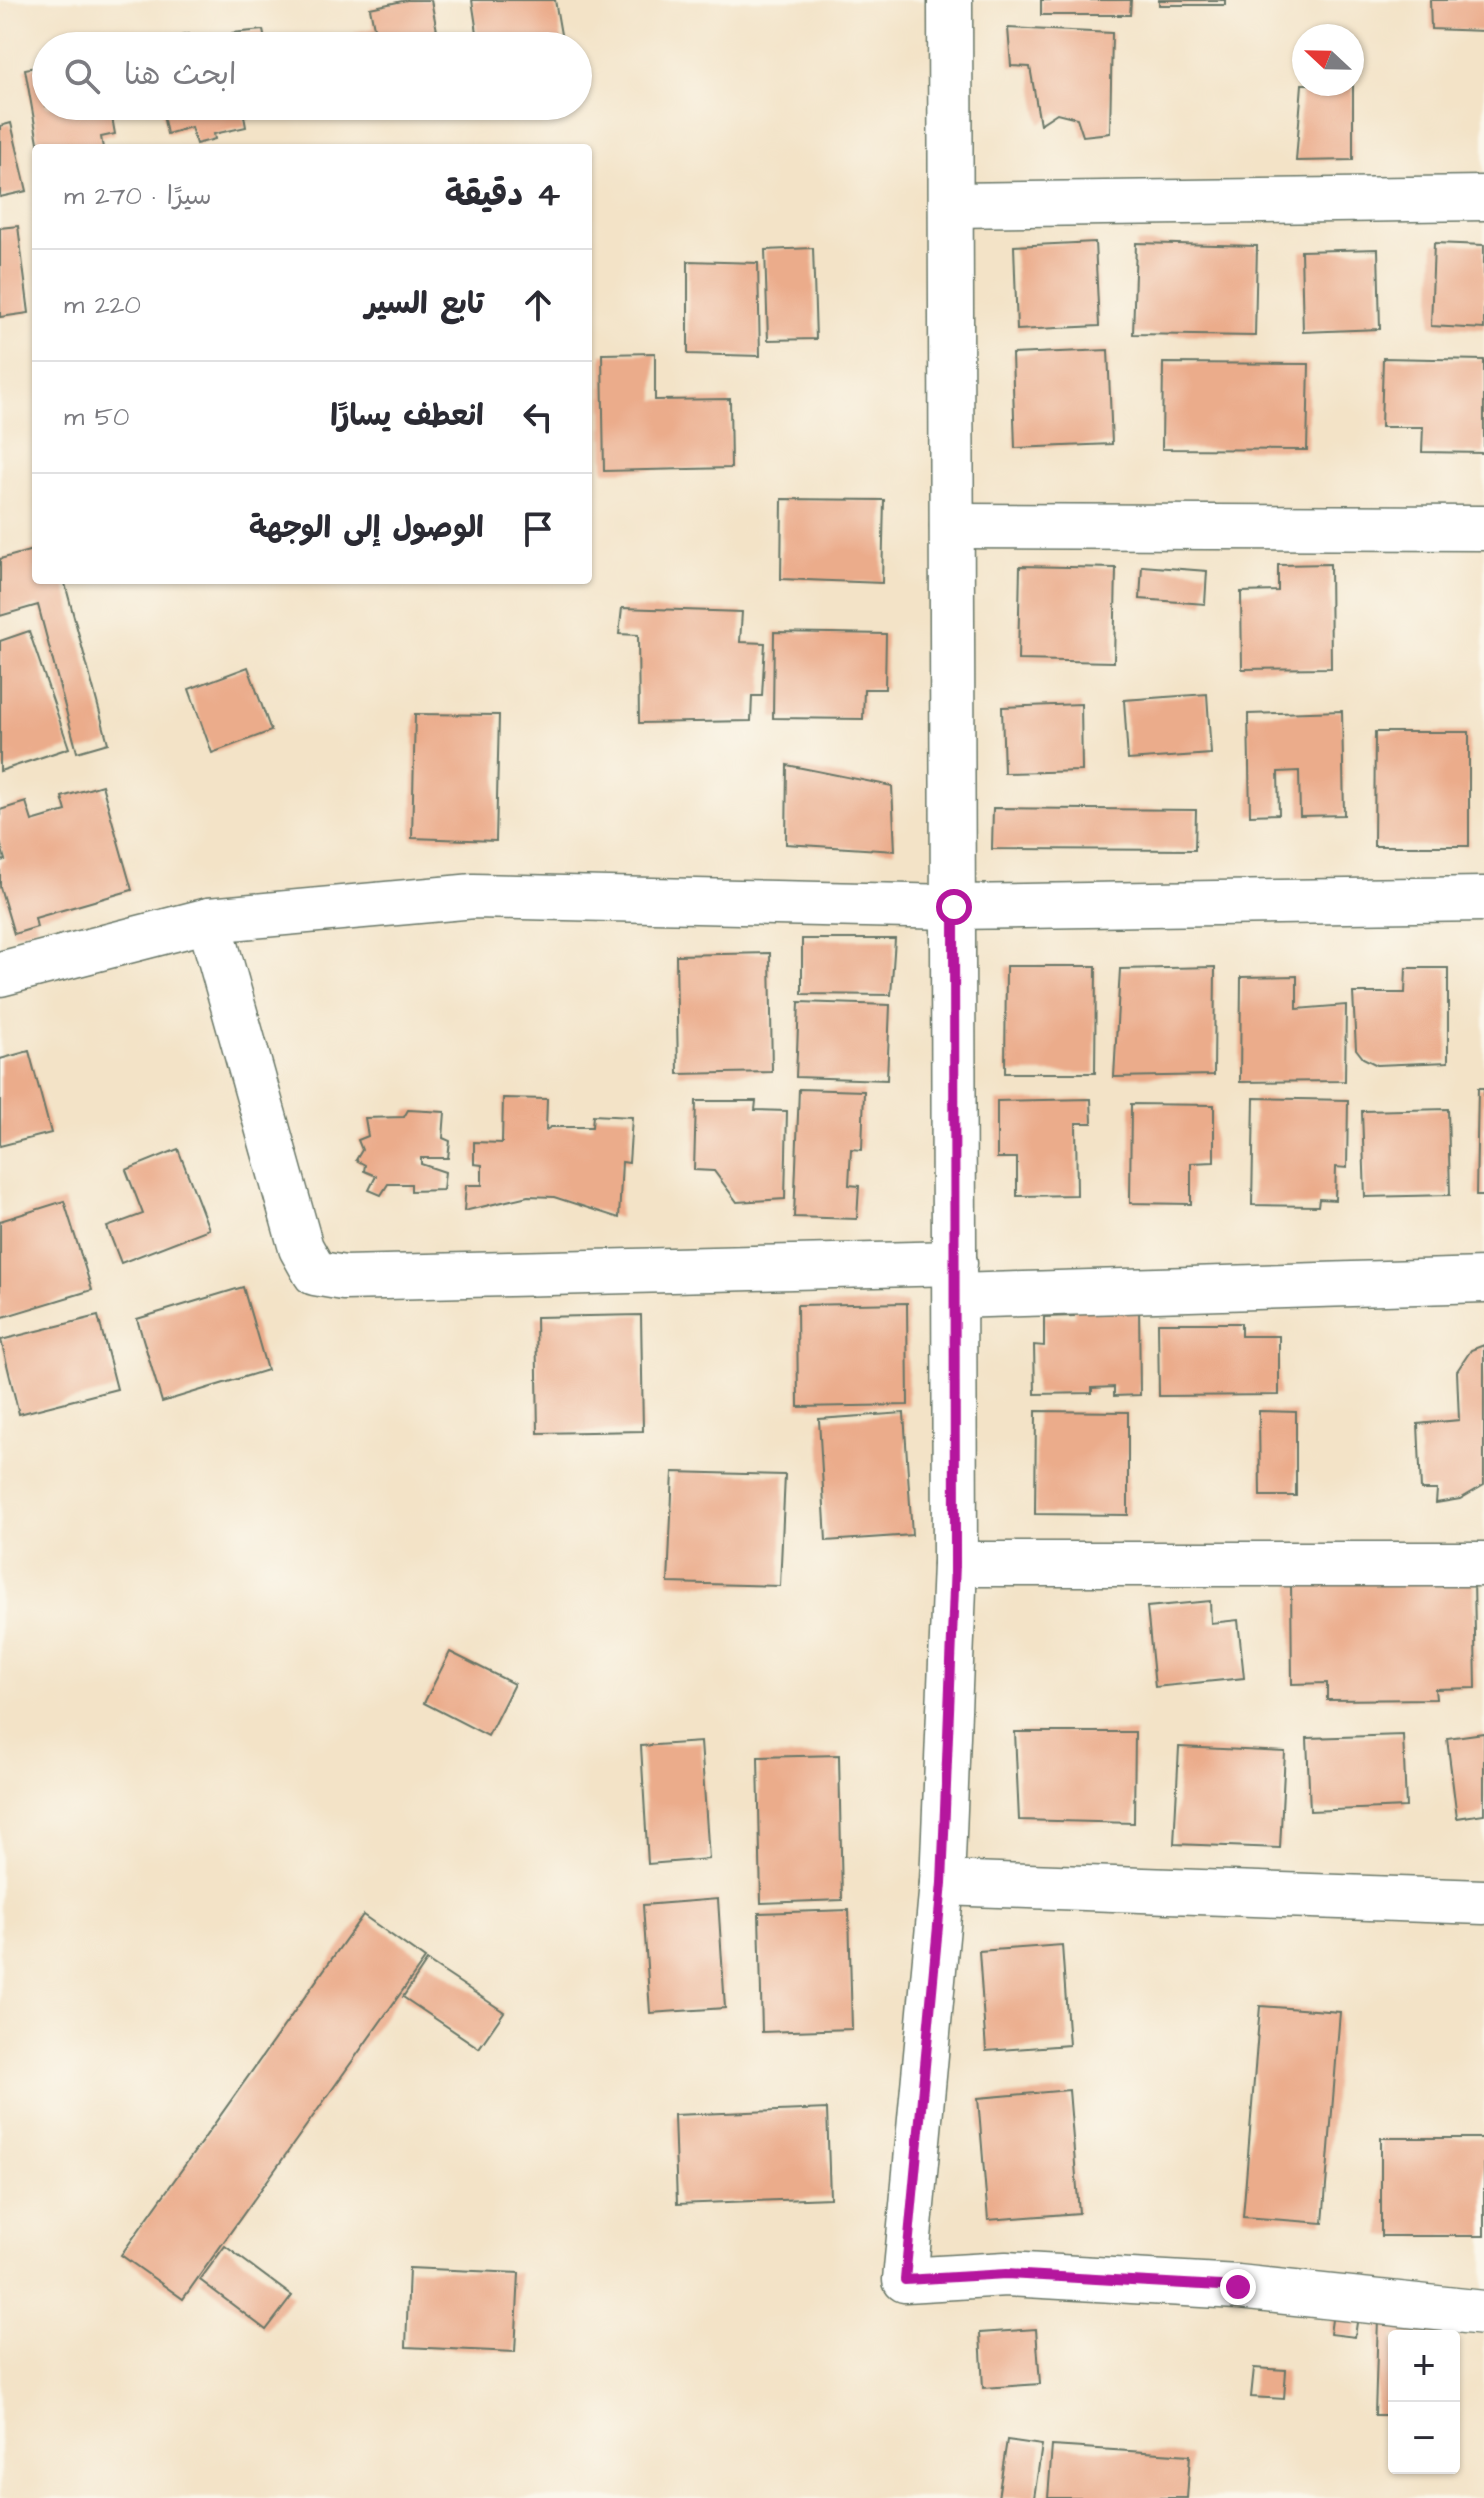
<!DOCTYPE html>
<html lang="ar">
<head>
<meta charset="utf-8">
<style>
	:root { --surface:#fff; --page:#f2f2f3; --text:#2b2b33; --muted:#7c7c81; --line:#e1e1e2 }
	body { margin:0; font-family:"Architects Daughter","Playpen Sans Arabic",sans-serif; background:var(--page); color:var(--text); direction:rtl }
	.controls { position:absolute; right:24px; bottom:24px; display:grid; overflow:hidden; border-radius:8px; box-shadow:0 2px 6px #0004 }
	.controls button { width:72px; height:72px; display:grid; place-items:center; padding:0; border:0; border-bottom:2px solid var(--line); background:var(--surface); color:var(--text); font:40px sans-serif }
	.compass { position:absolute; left:1292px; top:24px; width:72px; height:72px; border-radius:50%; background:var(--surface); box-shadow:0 2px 6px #0004; rotate:292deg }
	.stop { position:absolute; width:24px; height:24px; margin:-18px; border:6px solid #b5179e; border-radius:50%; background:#fff }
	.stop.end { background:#b5179e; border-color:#fff; box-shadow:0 2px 8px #0008 }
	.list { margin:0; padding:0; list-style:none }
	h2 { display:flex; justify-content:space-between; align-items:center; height:104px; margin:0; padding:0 32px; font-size:34px }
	h2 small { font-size:26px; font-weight:400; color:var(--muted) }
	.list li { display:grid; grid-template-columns:52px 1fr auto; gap:24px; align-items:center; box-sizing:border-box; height:112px; padding:0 32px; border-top:2px solid var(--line) }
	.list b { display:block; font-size:30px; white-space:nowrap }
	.list em { font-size:26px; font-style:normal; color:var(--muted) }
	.icon { flex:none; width:44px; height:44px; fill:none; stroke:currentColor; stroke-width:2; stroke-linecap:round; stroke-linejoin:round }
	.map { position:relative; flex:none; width:1484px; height:2498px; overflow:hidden; direction:ltr }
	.search { position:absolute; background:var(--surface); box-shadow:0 2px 6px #0004; left:32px; top:32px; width:560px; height:88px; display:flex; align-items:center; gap:20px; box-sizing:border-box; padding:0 28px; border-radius:44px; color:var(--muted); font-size:30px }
	.panel { position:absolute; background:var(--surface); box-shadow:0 2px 6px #0004; left:32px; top:144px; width:560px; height:440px; border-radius:8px; direction:rtl }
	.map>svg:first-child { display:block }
	.building { fill:#ebac8b }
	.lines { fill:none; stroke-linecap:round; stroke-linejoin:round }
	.minor-casing { stroke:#697767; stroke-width:47 }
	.minor { stroke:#fff; stroke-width:44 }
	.route { stroke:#b5179e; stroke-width:10 }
</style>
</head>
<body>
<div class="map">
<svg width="1484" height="2498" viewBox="0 0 1484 2498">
	<rect width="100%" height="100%" fill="#fbf7ec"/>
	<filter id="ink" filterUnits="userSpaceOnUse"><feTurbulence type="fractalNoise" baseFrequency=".0125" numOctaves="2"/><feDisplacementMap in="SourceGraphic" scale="16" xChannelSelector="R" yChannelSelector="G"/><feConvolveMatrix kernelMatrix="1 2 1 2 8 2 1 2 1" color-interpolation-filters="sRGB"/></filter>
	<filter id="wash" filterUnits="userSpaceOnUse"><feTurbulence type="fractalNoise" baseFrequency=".006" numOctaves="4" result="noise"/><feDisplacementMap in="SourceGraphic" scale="32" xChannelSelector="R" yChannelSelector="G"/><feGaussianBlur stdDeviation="1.8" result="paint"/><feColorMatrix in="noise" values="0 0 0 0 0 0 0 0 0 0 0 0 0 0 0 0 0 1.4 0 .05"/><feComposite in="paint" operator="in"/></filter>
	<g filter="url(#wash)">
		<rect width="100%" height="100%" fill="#f3e3c7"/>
		<g id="blocks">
			<g class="building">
				<polygon points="407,0 431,0 440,46 358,46 355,32 374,28 370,8"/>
				<polygon points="472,0 555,0 563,46 479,46"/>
				<polygon points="1041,0 1131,0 1130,15 1041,15"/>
				<rect x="1159" y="0" width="66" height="5"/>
				<polygon points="1430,0 1484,0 1484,31 1431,29"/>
				<polygon points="1008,28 1112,33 1110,133 1083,136 1077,118 1057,113 1040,124 1030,67 1011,66"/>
				<polygon points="263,30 266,46 223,46 231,39 232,33"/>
				<polygon points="188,34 191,46 147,46 147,45"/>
				<polygon points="46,65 46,106 110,106 115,134 101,137 103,148 39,148 25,69"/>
				<polygon points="1302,84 1353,84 1353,160 1296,161"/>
				<polygon points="161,106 283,106 283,107 244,116 246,127 214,134 215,139 196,144 191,127 167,134"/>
				<polygon points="11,123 27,191 0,197 0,126"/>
				<polygon points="18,226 29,313 0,317 0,228"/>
				<polygon points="1095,242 1099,326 1017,330 1014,246"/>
				<polygon points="1136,243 1257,246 1255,336 1133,334"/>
				<polygon points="1434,243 1484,245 1484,329 1431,326"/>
				<polygon points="813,248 816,339 768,340 765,250"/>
				<polygon points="1378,249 1380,329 1303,332 1301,251"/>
				<polygon points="688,261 758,263 760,356 688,354"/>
				<polygon points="1108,350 1112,444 1015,448 1012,354"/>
				<polygon points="655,353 655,400 730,399 731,468 604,471 602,354"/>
				<polygon points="1383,358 1484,360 1484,453 1422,452 1423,427 1381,427"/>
				<polygon points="1163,363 1309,364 1307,450 1162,449"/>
				<polygon points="782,499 884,500 882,583 781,579"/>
				<polygon points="36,549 36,580 64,580 108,743 77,752 38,605 0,616 0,559"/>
				<polygon points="1330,564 1331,668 1242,669 1241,592 1278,591 1278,565"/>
				<polygon points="1020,566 1116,568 1114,662 1018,660"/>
				<polygon points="1142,566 1207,571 1205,604 1140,599"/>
				<polygon points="622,608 742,612 740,642 765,643 762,696 752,696 751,721 639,723 638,635 619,634"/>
				<polygon points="29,631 69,748 0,771 0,641"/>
				<polygon points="774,632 886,634 885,689 864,689 863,719 773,718"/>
				<polygon points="248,667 271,731 212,753 189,689"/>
				<polygon points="1207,694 1211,754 1128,760 1124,700"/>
				<polygon points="1081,704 1082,771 1004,773 1002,707"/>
				<polygon points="1342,711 1344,815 1300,816 1299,771 1278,772 1279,814 1250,815 1248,714"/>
				<polygon points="415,714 499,715 496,841 412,838"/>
				<polygon points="1375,732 1469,732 1469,846 1374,846"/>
				<polygon points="787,765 892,786 895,851 786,844"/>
				<polygon points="102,785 132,890 35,918 37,927 14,934 0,887 0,861 5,860 0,842 0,810 26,802 32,821 66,811 62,797"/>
				<polygon points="993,808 1196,810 1195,850 992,849"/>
				<polygon points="802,939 895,939 891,995 802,994"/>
				<polygon points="770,953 772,1072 678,1074 676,955"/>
				<polygon points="1006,966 1096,966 1095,1073 1005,1073"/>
				<polygon points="1215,967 1214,1075 1114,1077 1120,969"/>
				<polygon points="1406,968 1448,968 1448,1062 1377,1065 1363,1058 1356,1049 1353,993 1405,993"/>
				<polygon points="1297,976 1297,1009 1346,1005 1345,1081 1240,1082 1241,977"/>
				<polygon points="799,1002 890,1005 887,1080 796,1077"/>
				<polygon points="29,1051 51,1133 0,1146 0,1059"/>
				<polygon points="1478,1088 1484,1088 1484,1196 1476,1196"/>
				<polygon points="799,1089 864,1091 862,1150 851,1149 849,1185 859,1186 857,1219 794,1217"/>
				<polygon points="503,1098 547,1099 546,1130 551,1127 592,1127 593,1115 632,1117 629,1163 622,1162 619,1218 554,1197 528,1196 464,1211 466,1185 482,1185 482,1165 474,1164 474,1142 502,1143"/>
				<polygon points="1254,1098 1348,1100 1347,1168 1336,1167 1335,1200 1319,1199 1318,1206 1252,1205"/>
				<polygon points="1091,1099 1092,1123 1076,1123 1077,1195 1017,1196 1017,1158 997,1158 997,1101"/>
				<polygon points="696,1101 756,1101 755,1110 787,1111 785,1199 737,1202 714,1171 694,1170"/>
				<polygon points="1131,1104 1214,1105 1214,1162 1191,1163 1191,1204 1130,1203"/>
				<polygon points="1448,1109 1450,1195 1365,1197 1362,1111"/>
				<polygon points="408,1110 445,1112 443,1138 450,1141 448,1158 421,1158 421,1164 445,1172 443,1190 411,1191 411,1184 388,1184 381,1195 369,1190 376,1176 364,1171 365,1165 356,1160 362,1150 358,1140 368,1136 365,1118 404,1117"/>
				<polygon points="178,1149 209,1229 121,1263 107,1227 143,1214 126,1170"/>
				<polygon points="64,1201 92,1290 0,1318 0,1221"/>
				<polygon points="243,1287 267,1370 162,1402 137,1319"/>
				<polygon points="907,1303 908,1405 798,1407 797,1305"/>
				<polygon points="1139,1304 1140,1395 1114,1396 1114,1387 1092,1388 1092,1393 1035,1394 1034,1345 1044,1346 1044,1317 1074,1316 1074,1305"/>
				<polygon points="641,1315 643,1431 538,1433 536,1317"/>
				<polygon points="98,1316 117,1389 19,1414 1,1340"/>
				<polygon points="1158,1323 1241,1323 1241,1336 1279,1336 1279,1395 1159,1396"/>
				<polygon points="1484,1345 1484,1485 1460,1499 1436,1503 1437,1490 1421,1490 1418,1424 1459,1420 1457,1371 1471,1350"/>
				<polygon points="1036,1411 1128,1412 1128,1515 1035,1514"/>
				<polygon points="1259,1411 1296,1412 1296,1496 1260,1496"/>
				<polygon points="904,1413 912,1535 826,1541 819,1419"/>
				<polygon points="673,1472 785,1475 780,1586 668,1583"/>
				<polygon points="1474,1579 1476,1688 1435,1689 1436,1699 1327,1700 1327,1683 1292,1684 1291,1582"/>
				<polygon points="1210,1601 1211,1623 1238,1620 1244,1678 1155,1687 1147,1607"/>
				<polygon points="450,1652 514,1684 488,1736 424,1703"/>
				<polygon points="1015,1732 1135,1732 1134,1823 1019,1820"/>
				<polygon points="1484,1733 1484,1814 1457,1818 1447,1738"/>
				<polygon points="1403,1735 1406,1807 1310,1811 1307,1738"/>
				<polygon points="701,1742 709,1859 648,1864 641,1746"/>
				<polygon points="1179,1747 1285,1752 1280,1848 1174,1844"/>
				<polygon points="839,1755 842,1900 761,1903 758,1757"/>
				<polygon points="718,1899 725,2008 650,2013 643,1905"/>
				<polygon points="849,1910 852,2029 762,2032 759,1913"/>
				<polygon points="363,1915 425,1959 183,2299 121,2255"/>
				<polygon points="1062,1945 1069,2045 986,2051 979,1951"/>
				<polygon points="427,1961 504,2012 479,2048 403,1997"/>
				<polygon points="1260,2006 1340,2012 1323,2223 1243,2217"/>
				<polygon points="1069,2090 1079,2213 988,2220 978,2098"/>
				<polygon points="827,2109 830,2198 677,2204 674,2115"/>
				<rect x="1381" y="2138" width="103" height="98"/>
				<polygon points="225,2246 292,2296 266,2330 200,2280"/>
				<polygon points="409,2268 519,2273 515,2352 406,2347"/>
				<polygon points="1334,2305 1359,2308 1355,2337 1330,2334"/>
				<polygon points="1378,2318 1453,2320 1453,2336 1394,2336 1394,2415 1375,2415"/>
				<polygon points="1036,2329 1040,2384 983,2388 980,2333"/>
				<polygon points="1254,2368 1286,2370 1284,2399 1251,2397"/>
				<polygon points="1007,2440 1042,2445 1034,2498 998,2498"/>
				<polygon points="1052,2446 1190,2455 1187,2498 1048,2498"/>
			</g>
		</g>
	</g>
	<g filter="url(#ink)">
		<use href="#blocks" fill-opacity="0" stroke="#697767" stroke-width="2"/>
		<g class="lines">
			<g class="minor-casing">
				<g id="minor">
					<polyline points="950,0 955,1564 942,1883 905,2280 1006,2274 1238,2287 1484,2313"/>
					<polyline points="951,205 1484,198"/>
					<polyline points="952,526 1484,528"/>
					<polyline points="209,920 301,1248 315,1273 344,1278 955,1263"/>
					<polyline points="0,974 209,920 474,896 954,907 1484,899"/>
					<polyline points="955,1296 1484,1280"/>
					<polyline points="955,1564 1484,1564"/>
					<polyline points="942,1883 1484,1902"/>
				</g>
			</g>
			<use href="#minor" class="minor"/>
		</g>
	</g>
	<g class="lines" filter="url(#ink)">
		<polyline class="route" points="954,907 955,1564 942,1883 905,2280 1006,2274 1238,2287"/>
	</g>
</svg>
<div class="controls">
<button>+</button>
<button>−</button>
</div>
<svg class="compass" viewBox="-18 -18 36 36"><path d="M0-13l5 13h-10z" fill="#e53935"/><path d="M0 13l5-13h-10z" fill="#7c7c81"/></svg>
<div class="stop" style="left:954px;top:907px"></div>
<div class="stop end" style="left:1238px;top:2287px"></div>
<div class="search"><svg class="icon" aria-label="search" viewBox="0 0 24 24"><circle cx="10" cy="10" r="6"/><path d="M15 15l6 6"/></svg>ابحث هنا</div>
<section class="panel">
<h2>4 دقيقة<small>سيرًا · 270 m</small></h2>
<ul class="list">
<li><svg class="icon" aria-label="ahead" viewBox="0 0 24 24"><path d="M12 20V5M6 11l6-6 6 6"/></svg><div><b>تابع السير</b></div><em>220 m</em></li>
<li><svg class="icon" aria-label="left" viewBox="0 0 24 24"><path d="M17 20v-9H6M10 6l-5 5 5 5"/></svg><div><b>انعطف يسارًا</b></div><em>50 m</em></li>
<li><svg class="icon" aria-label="arrive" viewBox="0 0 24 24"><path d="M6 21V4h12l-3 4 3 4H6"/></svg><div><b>الوصول إلى الوجهة</b></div></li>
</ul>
</section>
</div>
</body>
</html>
